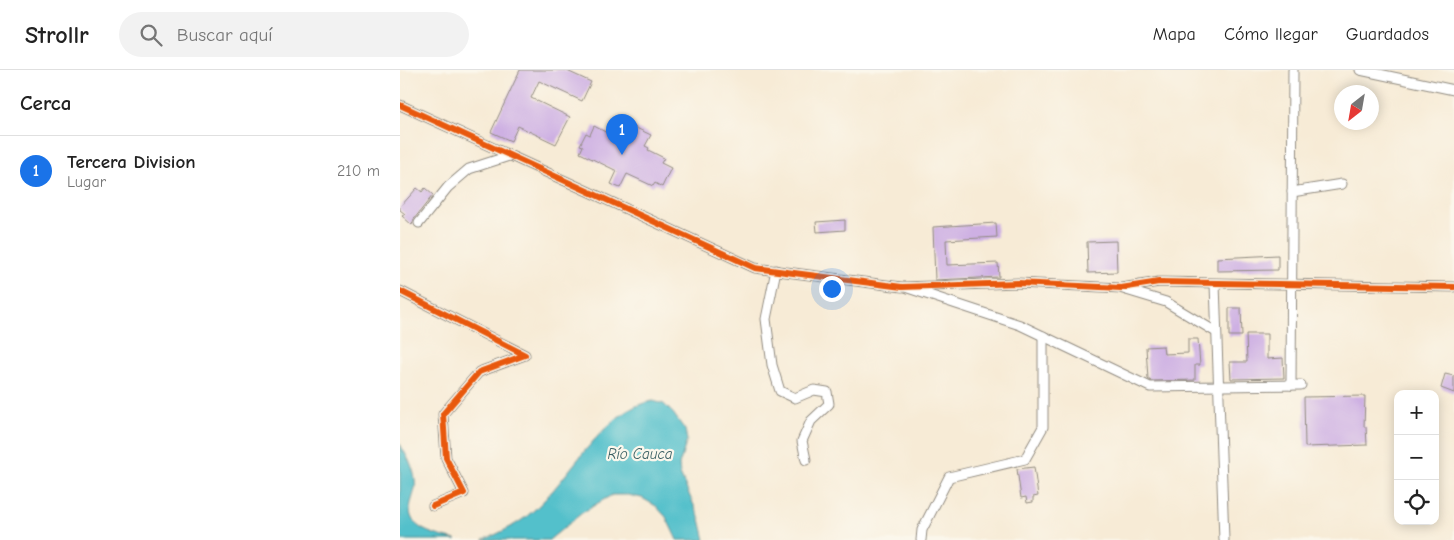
<!DOCTYPE html>
<html lang="es">
<head>
<meta charset="utf-8">
<style>
	:root { --surface:#fff; --page:#f2f2f2; --text:#222; --muted:#767676; --line:#e0e0e0; --accent:#1a73e8 }
	body { margin:0; font-family:"Comic Neue",sans-serif; background:var(--page); color:var(--text) }
	.controls { position:absolute; right:15px; bottom:15px; display:grid; overflow:hidden; border-radius:10px; box-shadow:0 2px 12px #0003 }
	.controls button { width:45px; height:45px; display:grid; place-items:center; padding:0; border:0; border-bottom:1px solid var(--line); background:var(--surface); color:var(--text); font:25px sans-serif }
	.compass { position:absolute; left:934px; top:15px; width:45px; height:45px; border-radius:50%; background:var(--surface); box-shadow:0 2px 12px #0003; rotate:211deg }
	.you { position:absolute; left:431px; top:218px; width:18px; height:18px; margin:-12px; border:4px solid #fff; border-radius:50%; background:#1a73e8; box-shadow:0 0 0 8px #1a73e833 }
	.badge { display:grid; place-items:center; width:32px; height:32px; border-radius:50%; background:var(--accent); color:#fff; font-size:16px; font-weight:700 }
	.pin { position:absolute; translate:-50% -41px; filter:drop-shadow(0 1px 2px #0008) }
	.pin::after { content:''; position:absolute; top:26px; width:18px; height:15px; background:inherit; clip-path:polygon(0 0,100% 0,50% 100%) }
	.list { margin:0; padding:0; list-style:none }
	h2 { display:flex; justify-content:space-between; align-items:center; height:65px; margin:0; padding:0 20px; font-size:21px }
	h2 small { font-size:16px; font-weight:400; color:var(--muted) }
	.list li { display:grid; grid-template-columns:32px 1fr auto; gap:15px; align-items:center; box-sizing:border-box; height:70px; padding:0 20px; border-top:1px solid var(--line) }
	.list b { display:block; font-size:19px; white-space:nowrap }
	.list p { margin:0; font-size:16px; white-space:nowrap; color:var(--muted) }
	.list em { font-size:16px; font-style:normal; color:var(--muted) }
	.icon { flex:none; width:28px; height:28px; fill:none; stroke:currentColor; stroke-width:2; stroke-linecap:round; stroke-linejoin:round }
	.map { position:relative; flex:none; width:1054px; height:470px; overflow:hidden }
	header { display:flex; align-items:center; gap:30px; box-sizing:border-box; height:70px; padding:0 25px; background:var(--surface); border-bottom:1px solid var(--line) }
	header strong { font-size:24px }
	nav { display:flex; gap:28px; margin-inline-start:auto; font-size:18px }
	.search { width:350px; height:45px; background:var(--page); display:flex; align-items:center; gap:12px; box-sizing:border-box; padding:0 18px; border-radius:28px; color:var(--muted); font-size:19px }
	main { display:flex }
	aside { flex:1; background:var(--surface) }
	.map>svg:first-child { display:block }
	.water { fill:#53c0cb; stroke:#3f767b }
	.building { fill:#ceb0e3 }
	.lines { fill:none; stroke-linecap:round; stroke-linejoin:round }
	.minor-casing { stroke:#918b80; stroke-width:11 }
	.minor { stroke:#fff; stroke-width:9 }
	.cycleway-casing { stroke:#fbf7ec; stroke-width:9 }
	.cycleway { stroke:#e8590c; stroke-width:6 }
	.labels { text-anchor:middle; dominant-baseline:central; stroke-width:4.5; stroke-linejoin:round; paint-order:stroke }
	.water-label { font-size:15px; font-style:italic; fill:#395f63; stroke:#fbf7ec }
</style>
</head>
<body>
<header>
<strong>Strollr</strong>
<div class="search"><svg class="icon" aria-label="search" viewBox="0 0 24 24"><circle cx="10" cy="10" r="6"/><path d="M15 15l6 6"/></svg>Buscar aquí</div>
<nav><a>Mapa</a><a>Cómo llegar</a><a>Guardados</a></nav>
</header>
<main>
<aside>
<h2>Cerca<small></small></h2>
<ul class="list">
<li><span class="badge">1</span><div><b>Tercera Division</b><p>Lugar</p></div><em>210 m</em></li>
</ul>
</aside>
<div class="map">
<svg width="1054" height="470" viewBox="0 0 1054 470">
	<rect width="100%" height="100%" fill="#fbf7ec"/>
	<filter id="ink" filterUnits="userSpaceOnUse"><feTurbulence type="fractalNoise" baseFrequency=".02" numOctaves="2"/><feDisplacementMap in="SourceGraphic" scale="10" xChannelSelector="R" yChannelSelector="G"/><feConvolveMatrix kernelMatrix="1 2 1 2 8 2 1 2 1" color-interpolation-filters="sRGB"/></filter>
	<filter id="wash" filterUnits="userSpaceOnUse"><feTurbulence type="fractalNoise" baseFrequency=".0096" numOctaves="4" result="noise"/><feDisplacementMap in="SourceGraphic" scale="20" xChannelSelector="R" yChannelSelector="G"/><feGaussianBlur stdDeviation="1.12" result="paint"/><feColorMatrix in="noise" values="0 0 0 0 0 0 0 0 0 0 0 0 0 0 0 0 0 1.4 0 .05"/><feComposite in="paint" operator="in"/></filter>
	<g filter="url(#wash)">
		<rect width="100%" height="100%" fill="#f7ebd6"/>
		<g class="water">
			<path d="M253,331l11,3 9,9 12,17 2,10 -8,25 1,9 20,45 5,21h-28l-11,-23 -10,-11 -14,-8 -14,-3h-16l-14,8 -16,10 -33,27h-66c17,-7 36,-16 50,-29 36,-31 71,-103 120,-110z"/>
			<path d="M0,374c6,11 14,23 15,36 2,11 -5,20 -5,30 0,21 31,26 46,30h-56z"/>
		</g>
		<g id="blocks">
			<g class="building">
				<polygon points="120,0 165,0 191,12 182,31 139,11 131,28 170,47 156,74 118,56 111,71 91,62"/>
				<polygon points="194,56 223,71 226,66 229,68 234,57 251,65 245,76 249,78 248,80 264,88 261,93 271,98 262,117 255,113 253,116 227,104 220,118 211,114 217,101 180,83 183,76 180,75 186,63 190,65"/>
				<polygon points="17,118 22,122 25,118 33,125 14,149 12,155 2,146 5,144 0,140 0,137"/>
				<polygon points="445,150 445,160 417,162 416,152"/>
				<polygon points="596,153 597,167 546,170 547,195 598,193 599,207 535,210 533,157"/>
				<polygon points="716,171 717,202 688,203 687,172"/>
				<polygon points="878,185 878,200 817,201 817,188"/>
				<polygon points="829,238 841,238 842,266 829,266"/>
				<polygon points="846,264 867,264 867,289 883,288 884,308 831,309 830,292 847,292"/>
				<polygon points="788,269 798,269 800,295 795,295 795,310 751,311 748,309 746,277 763,276 764,284 788,283"/>
				<polygon points="1045,304 1054,306 1054,323 1041,318"/>
				<polygon points="965,326 964,357 966,357 967,375 905,377 904,327"/>
				<polygon points="634,397 638,426 633,427 633,432 627,433 626,427 621,428 617,399"/>
			</g>
		</g>
	</g>
	<g filter="url(#ink)">
		<use href="#blocks" fill-opacity="0" stroke="#918b80" stroke-width="1"/>
		<g class="lines">
			<g class="minor-casing">
				<g id="minor">
					<polyline points="960,0 1054,20"/>
					<polyline points="0,35 355,198 502,217 618,213 721,218 759,212 1054,217"/>
					<polyline points="892,122 942,114"/>
					<polyline points="19,153 48,117 69,99 109,86"/>
					<polyline points="376,200 366,249 372,295 380,321 395,328 414,320 427,322 429,334 411,351 402,371 406,390"/>
					<polyline points="815,214 824,470"/>
					<polyline points="508,218 620,255 750,317 901,315"/>
					<polyline points="723,219 766,232 816,262"/>
					<polyline points="0,221 125,285 79,302 43,344 46,388 64,423 33,436"/>
					<polyline points="891,315 893,0"/>
					<polyline points="521,470 522,460 549,407 625,389 643,357 643,266"/>
				</g>
			</g>
			<use href="#minor" class="minor"/>
			<g class="cycleway-casing">
				<g id="cycleway">
					<polyline points="0,35 355,198 502,217 618,213 721,218 759,212 1054,217"/>
					<polyline points="0,221 125,285 79,302 43,344 46,388 64,423 33,436"/>
				</g>
			</g>
			<use href="#cycleway" class="cycleway"/>
		</g>
	</g>
	<g class="labels">
		<g class="water-label">
			<text x="240" y="384">Río Cauca</text>
		</g>
	</g>
</svg>
<div class="controls">
<button>+</button>
<button>−</button>
<button><svg class="icon" aria-label="locate" viewBox="0 0 24 24"><circle cx="12" cy="12" r="6"/><path d="M12 2v4M12 18v4M2 12h4M18 12h4"/></svg></button>
</div>
<svg class="compass" viewBox="-18 -18 36 36"><path d="M0-13l5 13h-10z" fill="#e53935"/><path d="M0 13l5-13h-10z" fill="#767676"/></svg>
<div class="you"></div>
<div class="pin badge" style="left:222px;top:85px">1</div>
</div>
</main>
</body>
</html>
